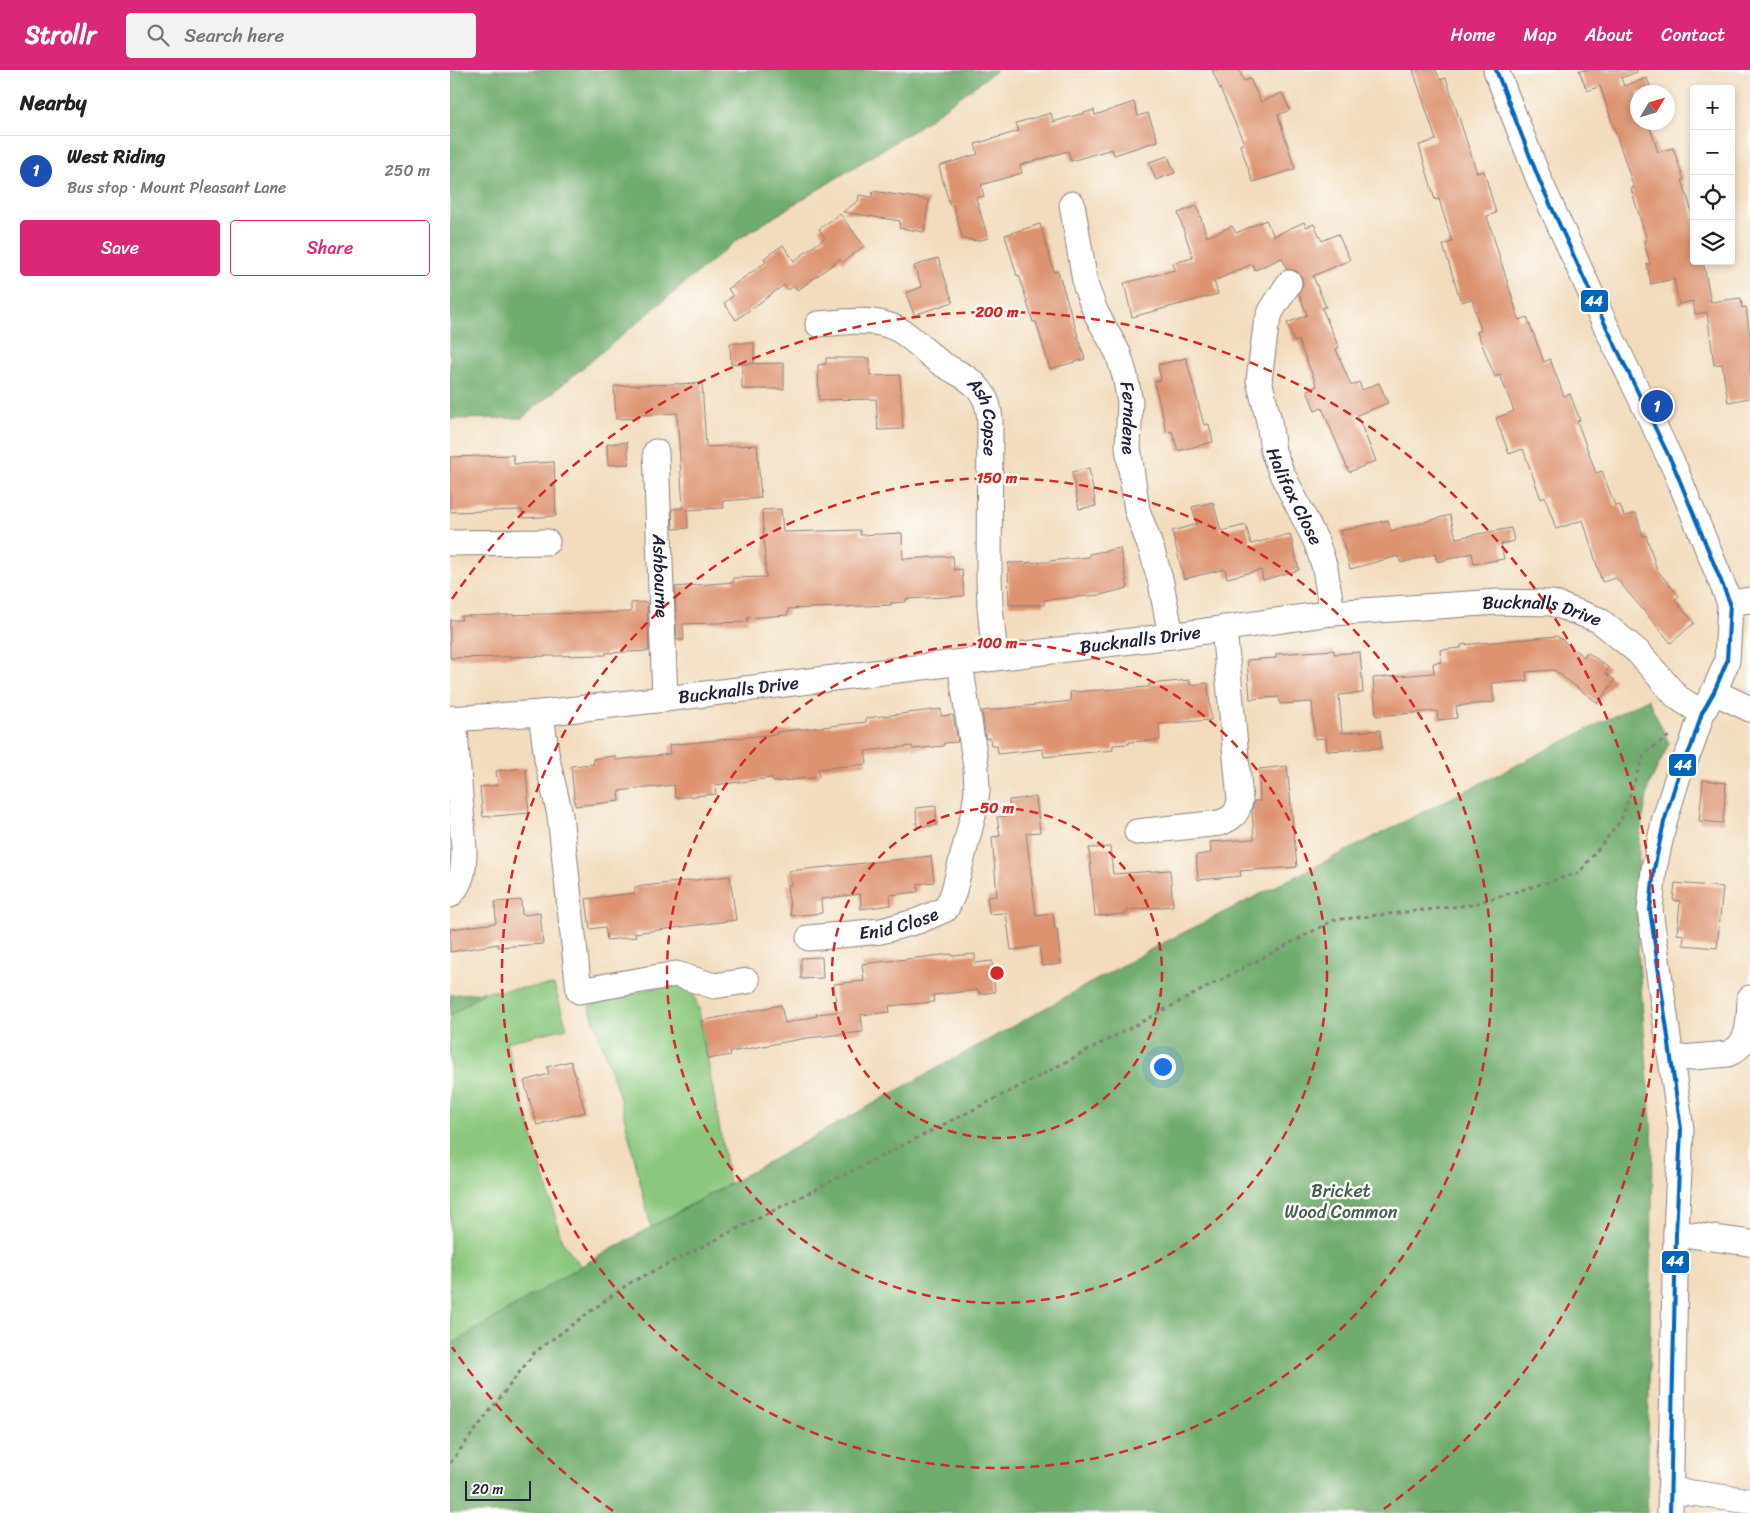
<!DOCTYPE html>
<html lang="en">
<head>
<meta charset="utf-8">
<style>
	:root { --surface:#fff; --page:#f2f2f2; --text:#222; --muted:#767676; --line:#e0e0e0; --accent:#db2777 }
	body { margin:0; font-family:Sriracha,sans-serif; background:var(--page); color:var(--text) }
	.controls { position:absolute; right:15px; top:15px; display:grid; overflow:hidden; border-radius:5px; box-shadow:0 2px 8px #0003 }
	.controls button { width:45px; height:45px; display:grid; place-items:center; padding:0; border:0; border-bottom:1px solid var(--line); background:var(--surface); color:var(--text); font:25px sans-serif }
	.compass { position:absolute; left:1180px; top:15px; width:45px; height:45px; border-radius:50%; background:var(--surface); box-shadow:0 2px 8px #0003; rotate:52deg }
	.scale { position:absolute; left:15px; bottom:12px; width:66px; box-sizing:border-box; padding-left:5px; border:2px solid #22223b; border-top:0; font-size:14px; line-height:18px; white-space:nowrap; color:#22223b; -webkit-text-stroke:4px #fdfcf7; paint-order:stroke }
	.you { position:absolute; left:712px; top:996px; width:18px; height:18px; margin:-12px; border:4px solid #fff; border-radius:50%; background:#1a73e8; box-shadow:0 0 0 8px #1a73e833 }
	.badge { display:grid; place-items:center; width:32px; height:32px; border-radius:50%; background:var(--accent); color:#fff; font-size:16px; font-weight:700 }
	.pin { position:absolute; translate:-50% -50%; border:2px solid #fff; box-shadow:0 1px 5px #0006 }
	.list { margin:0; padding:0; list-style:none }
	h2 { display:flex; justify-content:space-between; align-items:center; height:65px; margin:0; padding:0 20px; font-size:21px }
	h2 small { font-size:16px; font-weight:400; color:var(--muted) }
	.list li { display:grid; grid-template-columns:32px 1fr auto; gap:15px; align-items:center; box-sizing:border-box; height:70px; padding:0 20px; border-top:1px solid var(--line) }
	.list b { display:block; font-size:19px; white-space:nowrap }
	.list p { margin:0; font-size:16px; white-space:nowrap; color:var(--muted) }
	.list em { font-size:16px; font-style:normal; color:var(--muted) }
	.actions { display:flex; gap:10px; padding:15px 20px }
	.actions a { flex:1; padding:11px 0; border:1px solid var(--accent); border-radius:5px; text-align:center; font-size:18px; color:var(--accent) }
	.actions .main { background:var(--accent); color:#fff }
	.icon { flex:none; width:28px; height:28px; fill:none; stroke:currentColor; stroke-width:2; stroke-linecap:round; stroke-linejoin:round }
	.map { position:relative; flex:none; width:1300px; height:1443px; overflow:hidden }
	header { display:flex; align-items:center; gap:30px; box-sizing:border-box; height:70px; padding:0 25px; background:var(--accent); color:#fff }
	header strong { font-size:24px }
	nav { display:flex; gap:28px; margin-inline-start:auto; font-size:18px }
	.search { width:350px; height:45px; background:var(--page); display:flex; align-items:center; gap:12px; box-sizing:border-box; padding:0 18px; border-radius:5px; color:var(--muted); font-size:19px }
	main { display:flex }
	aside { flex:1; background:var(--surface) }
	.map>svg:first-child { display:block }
	.green { fill:#8bc87e; stroke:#56755c }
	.forest { fill:#70ac6d; stroke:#496754 }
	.building { fill:#dd936f }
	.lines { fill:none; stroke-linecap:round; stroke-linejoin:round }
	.minor-casing { stroke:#8a7f7c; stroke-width:27 }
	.path { stroke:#8a7f7c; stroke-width:3; stroke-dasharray:4 4; stroke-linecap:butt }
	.minor { stroke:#fff; stroke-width:25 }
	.bus-1-casing { stroke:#fdfcf7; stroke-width:8 }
	.bus-1 { stroke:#0065bd; stroke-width:4 }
	.ring { fill:none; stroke:#d62828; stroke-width:2.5; stroke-dasharray:9 6 }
	.labels { text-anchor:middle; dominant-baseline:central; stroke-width:5; stroke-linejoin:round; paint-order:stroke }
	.street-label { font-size:18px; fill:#22223b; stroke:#fdfcf7 }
	.park-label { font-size:18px; fill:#475c52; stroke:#fdfcf7 }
	.centre { fill:#d62828; stroke:#fdfcf7; stroke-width:2.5 }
	.ring-label { font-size:15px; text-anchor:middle; font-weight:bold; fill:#d62828; stroke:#fdfcf7; stroke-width:5; stroke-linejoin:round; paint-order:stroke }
	.line-badge { stroke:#fdfcf7; stroke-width:2 }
	.badge-label { font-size:14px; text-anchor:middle; font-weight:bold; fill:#fff }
</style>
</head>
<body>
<header>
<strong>Strollr</strong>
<div class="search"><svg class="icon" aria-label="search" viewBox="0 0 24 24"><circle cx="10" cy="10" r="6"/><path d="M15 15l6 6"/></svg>Search here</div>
<nav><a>Home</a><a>Map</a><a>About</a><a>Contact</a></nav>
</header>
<main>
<aside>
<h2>Nearby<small></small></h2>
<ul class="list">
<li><span class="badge" style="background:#1a4fb4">1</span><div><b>West Riding</b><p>Bus stop · Mount Pleasant Lane</p></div><em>250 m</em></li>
</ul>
<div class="actions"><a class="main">Save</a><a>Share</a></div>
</aside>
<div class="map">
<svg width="1300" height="1443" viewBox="0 0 1300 1443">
	<rect width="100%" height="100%" fill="#fdfcf7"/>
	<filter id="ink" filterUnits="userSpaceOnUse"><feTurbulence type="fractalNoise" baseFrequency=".02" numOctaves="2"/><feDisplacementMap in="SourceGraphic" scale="10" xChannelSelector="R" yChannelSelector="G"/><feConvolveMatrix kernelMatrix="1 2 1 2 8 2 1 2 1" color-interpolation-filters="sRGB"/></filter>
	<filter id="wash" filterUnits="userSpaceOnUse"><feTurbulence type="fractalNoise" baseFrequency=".0096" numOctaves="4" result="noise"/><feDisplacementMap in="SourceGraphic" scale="20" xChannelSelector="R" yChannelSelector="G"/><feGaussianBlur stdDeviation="1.12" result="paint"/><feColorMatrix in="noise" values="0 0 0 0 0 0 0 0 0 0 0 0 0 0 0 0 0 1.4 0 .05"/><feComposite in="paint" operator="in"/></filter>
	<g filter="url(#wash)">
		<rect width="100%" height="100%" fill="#f2dcbd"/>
		<g class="green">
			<path d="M223,913c19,3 20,10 26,26l30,174 -78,44 -32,-132 -30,-89z"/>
			<polygon points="104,915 117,958 56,972 112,1171 131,1196 0,1275 0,946 34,922"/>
		</g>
		<g class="forest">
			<polygon points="0,0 547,0 464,60 287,170 72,348 0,349"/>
			<polygon points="1198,629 1219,673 1199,715 1189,769 1188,879 1203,1078 1197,1443 0,1443 0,1275 131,1196 709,875"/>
			<polygon points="34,922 0,946 0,925"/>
		</g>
		<g id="blocks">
			<g class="building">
				<polygon points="762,0 789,0 794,11 800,9 811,32 832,23 840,40 828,45 845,99 803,112 790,75 794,73"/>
				<polygon points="963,0 986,0 990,10 996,8 1027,103 1034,101 1046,143 1037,146 1069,250 1077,247 1094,292 1100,289 1114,326 1120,324 1130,350 1127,351 1146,403 1152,401 1165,436 1170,435 1174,446 1186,443 1193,466 1196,465 1207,500 1229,526 1225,530 1244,553 1221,573 1166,508 1152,512 1133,450 1106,459 1095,427 1091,429 1073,379 1059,384 1046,348 1064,341 1050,305 1045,307 1027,262 1031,260 1022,229 1011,232 993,175 1002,172 989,129 985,130 969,75 986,70"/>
				<polygon points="1129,0 1187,0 1187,2 1171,8 1174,16 1197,8 1202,22 1188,22 1188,52 1198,52 1208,82 1223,78 1234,110 1232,110 1244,149 1244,191 1253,191 1261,232 1291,228 1292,238 1296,237 1300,267 1300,328 1278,332 1272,294 1264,295 1257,242 1245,244 1243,231 1229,234 1224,209 1201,214 1197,194 1200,194 1194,171 1197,170 1181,119 1184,118 1150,16 1137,21"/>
				<polygon points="684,32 688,46 698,43 708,71 664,85 662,79 621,91 618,81 570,95 572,103 531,115 534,126 526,128 538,168 528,171 513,169 503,135 500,136 489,96 528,84 525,74 569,61 566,53 601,43 603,52 644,40 645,45"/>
				<polygon points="718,86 725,103 706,110 699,92"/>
				<polygon points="423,121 479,130 474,162 449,158 450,151 393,142 408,131 409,125 422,127"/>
				<polygon points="747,136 757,167 782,156 786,163 816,150 824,166 854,152 856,157 864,154 872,171 888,164 900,190 863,206 876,237 872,238 889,278 886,279 901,316 909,312 912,320 929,313 938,333 907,345 926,391 899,402 872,338 865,341 857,320 867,316 848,270 844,272 837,253 857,245 849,224 853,214 852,207 846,201 837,199 832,188 805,200 802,194 764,211 768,224 682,247 674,213 725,200 723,193 743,188 728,143"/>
				<polygon points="390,144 414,176 393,192 390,189 348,220 344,216 338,220 334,215 286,250 274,233 283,226 278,219 316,192 314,188 333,175 344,191 375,168 369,159"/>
				<polygon points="590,154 604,202 608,201 635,289 600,299 586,252 583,252 569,205 567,206 555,165"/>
				<polygon points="488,188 503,232 464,245 456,223 472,217 464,196"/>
				<polygon points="280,273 304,273 304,293 281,294"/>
				<polygon points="376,288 420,288 420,306 450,305 453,359 428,360 426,329 369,330 368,295 376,294"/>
				<polygon points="736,288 754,355 759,354 763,372 728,381 722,361 717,363 704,312 711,310 708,295"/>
				<polygon points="334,293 334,319 292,319 292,294"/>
				<polygon points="252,313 256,377 307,375 311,428 273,431 274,438 237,440 238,458 223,459 222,439 233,438 227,343 189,345 189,348 166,349 164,316"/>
				<polygon points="177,372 179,394 158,395 157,374"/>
				<polygon points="63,385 64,394 104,392 106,446 73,448 72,440 0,442 0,387"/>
				<polygon points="639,398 646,436 629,439 622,402"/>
				<polygon points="763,432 771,461 796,455 801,474 840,464 849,500 813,510 811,500 777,508 775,499 734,509 722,461 747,454 742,437"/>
				<polygon points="331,439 333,462 410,460 410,465 452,463 453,489 503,486 504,500 512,499 514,526 456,529 456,532 441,533 441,535 338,539 338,545 297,548 298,552 233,554 234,570 227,570 225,517 284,512 283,508 316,507 312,440"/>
				<polygon points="1000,445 1006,468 1061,458 1064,471 1051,474 1054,489 1024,494 1022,483 988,492 985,484 951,493 948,486 900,499 890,461 938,450 941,461"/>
				<polygon points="670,478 678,518 650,525 594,530 594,535 559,535 558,493 599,492 599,491 639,487 639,484"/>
				<polygon points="197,532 199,581 156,583 156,585 0,588 0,550 12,550 11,546 181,542 181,533"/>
				<polygon points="1107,566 1134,587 1137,582 1159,598 1155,603 1165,610 1148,633 1104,600 1076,602 1077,611 1042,613 1044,632 1006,636 1007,648 988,650 987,641 926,646 923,608 984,603 983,593 991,592 990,580 1011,578 1011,575"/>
				<polygon points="884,580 884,584 910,582 913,623 889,625 892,663 930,660 932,678 877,681 876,668 865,669 862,632 830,634 829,627 800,629 797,590 826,588 826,584"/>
				<polygon points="740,610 740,615 758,613 761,650 709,654 710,670 679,672 679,674 663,675 663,680 594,687 593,679 548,684 547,676 541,676 540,668 536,669 532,641 621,631 620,622 699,617 699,614"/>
				<polygon points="491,639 491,646 503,645 508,672 494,673 494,676 463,679 462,676 415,681 417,694 368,699 369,707 323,712 322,708 265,715 266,724 225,728 224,715 169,721 170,731 125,736 121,696 144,694 143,689 165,686 166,690 220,684 219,675 327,664 327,662 416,652 416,648"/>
				<polygon points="837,696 847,797 790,801 791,806 748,810 746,785 761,783 760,772 804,769 802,741 804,731 810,731 809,699"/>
				<polygon points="76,698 79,743 33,747 30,717 48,715 46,701"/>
				<polygon points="1253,710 1276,713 1273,753 1249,751"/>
				<polygon points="586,727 590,762 576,763 586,846 603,844 605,859 607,859 611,894 592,896 589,876 561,880 556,843 539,844 537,827 547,826 542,767 550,766 547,747 560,746 559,730"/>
				<polygon points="486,736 487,755 467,757 466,738"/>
				<polygon points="660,777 663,804 720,800 723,836 677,840 677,844 645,846 639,778"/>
				<polygon points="481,786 484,812 468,814 468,822 440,825 441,835 411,839 410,824 371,829 372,843 341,846 337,815 341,815 339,801"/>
				<polygon points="280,806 286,850 185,863 186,867 157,870 155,857 140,859 136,829 185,823 185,817"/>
				<polygon points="1225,813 1273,817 1267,878 1233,875 1234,865 1227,864 1230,831 1223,830"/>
				<polygon points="71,830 72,845 90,843 93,874 48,877 48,874 0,882 0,859 46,853 45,832"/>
				<polygon points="502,884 502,886 525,884 525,893 542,891 545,922 529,924 528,920 483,925 484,932 439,936 440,942 411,945 413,962 357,968 280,982 281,985 258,989 251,951 331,935 335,953 367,946 366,944 387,942 384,914 414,911 412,894"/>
				<polygon points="372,887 373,908 351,909 351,888"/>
				<polygon points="121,991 135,1042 87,1055 74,1011 99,1004 97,997"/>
			</g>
		</g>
	</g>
	<g filter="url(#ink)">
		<use href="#blocks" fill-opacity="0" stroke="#8a7f7c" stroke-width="1"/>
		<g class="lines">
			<g class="minor-casing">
				<g id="minor">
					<polyline points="1046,0 1090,112 1153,250 1225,399 1280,533 1277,591 1264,622 1252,643 1241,677 1228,706 1214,752 1204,799 1200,840 1231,1059 1226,1163 1220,1443"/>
					<path id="s1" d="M622,134l14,83 10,26 22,40 7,23 5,26 -2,45 9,63 15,41 9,32 10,53"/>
					<path id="s2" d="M839,213l-18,28 -5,15 -7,54 10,41 4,30 9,23 34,67 9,27 7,45"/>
					<path id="s3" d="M368,254c22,-1 48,-6 69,1 19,5 35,24 51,36 13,10 30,14 41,28 8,10 10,19 11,32l-1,155 1,30 5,52"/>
					<path id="s4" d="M206,382l9,247"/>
					<polyline points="0,473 97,472"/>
					<polyline points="1280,533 1300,530"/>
					<polyline points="1264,622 1300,639"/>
					<polyline points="91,643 97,689 110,745 129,921 226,904 264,916 297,911"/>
					<path id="s5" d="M0,649l91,-6 124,-14 506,-63 161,-23 166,-11 54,1 47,17 39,32 39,45 25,16"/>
					<path d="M687,762l83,-9c13,-5 18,-10 20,-23l-16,-172"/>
					<path d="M0,825c13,-13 14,-28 14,-46l-10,-131"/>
					<path id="s6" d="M359,868l72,-7 37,-10 28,-12 7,-15 21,-82 3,-21 -1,-24 -16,-104"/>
					<path d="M1221,989l57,-5c22,-9 21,-32 22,-56"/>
					<polyline points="1226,1163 1300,1173"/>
					<polyline points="1220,1420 1300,1431"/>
				</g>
			</g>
			<polyline class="path" points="0,1393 85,1282 178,1214 576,1013 884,850 1020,835 1129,803 1171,750 1194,684 1219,666"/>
			<use href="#minor" class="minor"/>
			<g class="bus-1-casing">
				<polyline id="bus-1" points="1046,0 1090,112 1153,250 1225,399 1280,533 1277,591 1264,622 1252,643 1241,677 1228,706 1214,752 1204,799 1200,840 1231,1059 1226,1163 1220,1443"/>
			</g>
			<use href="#bus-1" class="bus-1"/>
		</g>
	</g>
	<g class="ring">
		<circle cx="547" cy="903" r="165"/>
		<circle cx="547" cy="903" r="330"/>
		<circle cx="547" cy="903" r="495"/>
		<path d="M163 1441A661 661 0 0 1 2 1277M2 529A661 661 0 1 1 931 1441"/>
	</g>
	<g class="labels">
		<g class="street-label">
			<text stroke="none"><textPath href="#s1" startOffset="224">Ferndene</textPath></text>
			<text stroke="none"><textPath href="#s3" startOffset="211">Ash Copse</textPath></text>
			<text stroke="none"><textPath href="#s2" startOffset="226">Halifax Close</textPath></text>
			<text stroke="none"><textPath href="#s4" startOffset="124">Ashbourne</textPath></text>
			<text stroke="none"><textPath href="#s5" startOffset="1100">Bucknalls Drive</textPath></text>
			<text stroke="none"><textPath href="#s5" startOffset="695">Bucknalls Drive</textPath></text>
			<text stroke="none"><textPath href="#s5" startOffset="290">Bucknalls Drive</textPath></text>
			<text stroke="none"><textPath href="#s6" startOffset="91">Enid Close</textPath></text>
		</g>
		<g class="park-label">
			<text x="891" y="1121">Bricket<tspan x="891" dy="21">Wood Common</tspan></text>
		</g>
	</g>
	<circle cx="547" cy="903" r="8" class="centre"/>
	<g class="ring-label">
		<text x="547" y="247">200 m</text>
		<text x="547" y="413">150 m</text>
		<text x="547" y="578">100 m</text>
		<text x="547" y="743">50 m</text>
	</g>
	<g class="line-badge">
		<rect x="1130" y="219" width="29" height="24" rx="5" fill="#0065bd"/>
		<rect x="1218" y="683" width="29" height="24" rx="5" fill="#0065bd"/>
		<rect x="1211" y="1180" width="29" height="24" rx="5" fill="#0065bd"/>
	</g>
	<g class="badge-label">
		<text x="1144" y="236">44</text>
		<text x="1233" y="700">44</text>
		<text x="1225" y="1196">44</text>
	</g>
</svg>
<div class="controls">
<button>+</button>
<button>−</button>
<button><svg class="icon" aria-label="locate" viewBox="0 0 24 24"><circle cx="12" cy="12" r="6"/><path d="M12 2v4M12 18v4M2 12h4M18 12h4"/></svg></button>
<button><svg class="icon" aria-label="layers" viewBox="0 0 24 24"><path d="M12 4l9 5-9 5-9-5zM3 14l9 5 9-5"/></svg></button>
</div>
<svg class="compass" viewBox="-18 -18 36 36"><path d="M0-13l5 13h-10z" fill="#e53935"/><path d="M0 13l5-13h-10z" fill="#767676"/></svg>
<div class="scale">20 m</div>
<div class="you"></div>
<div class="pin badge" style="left:1207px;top:336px;background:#1a4fb4">1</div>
</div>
</main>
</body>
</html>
